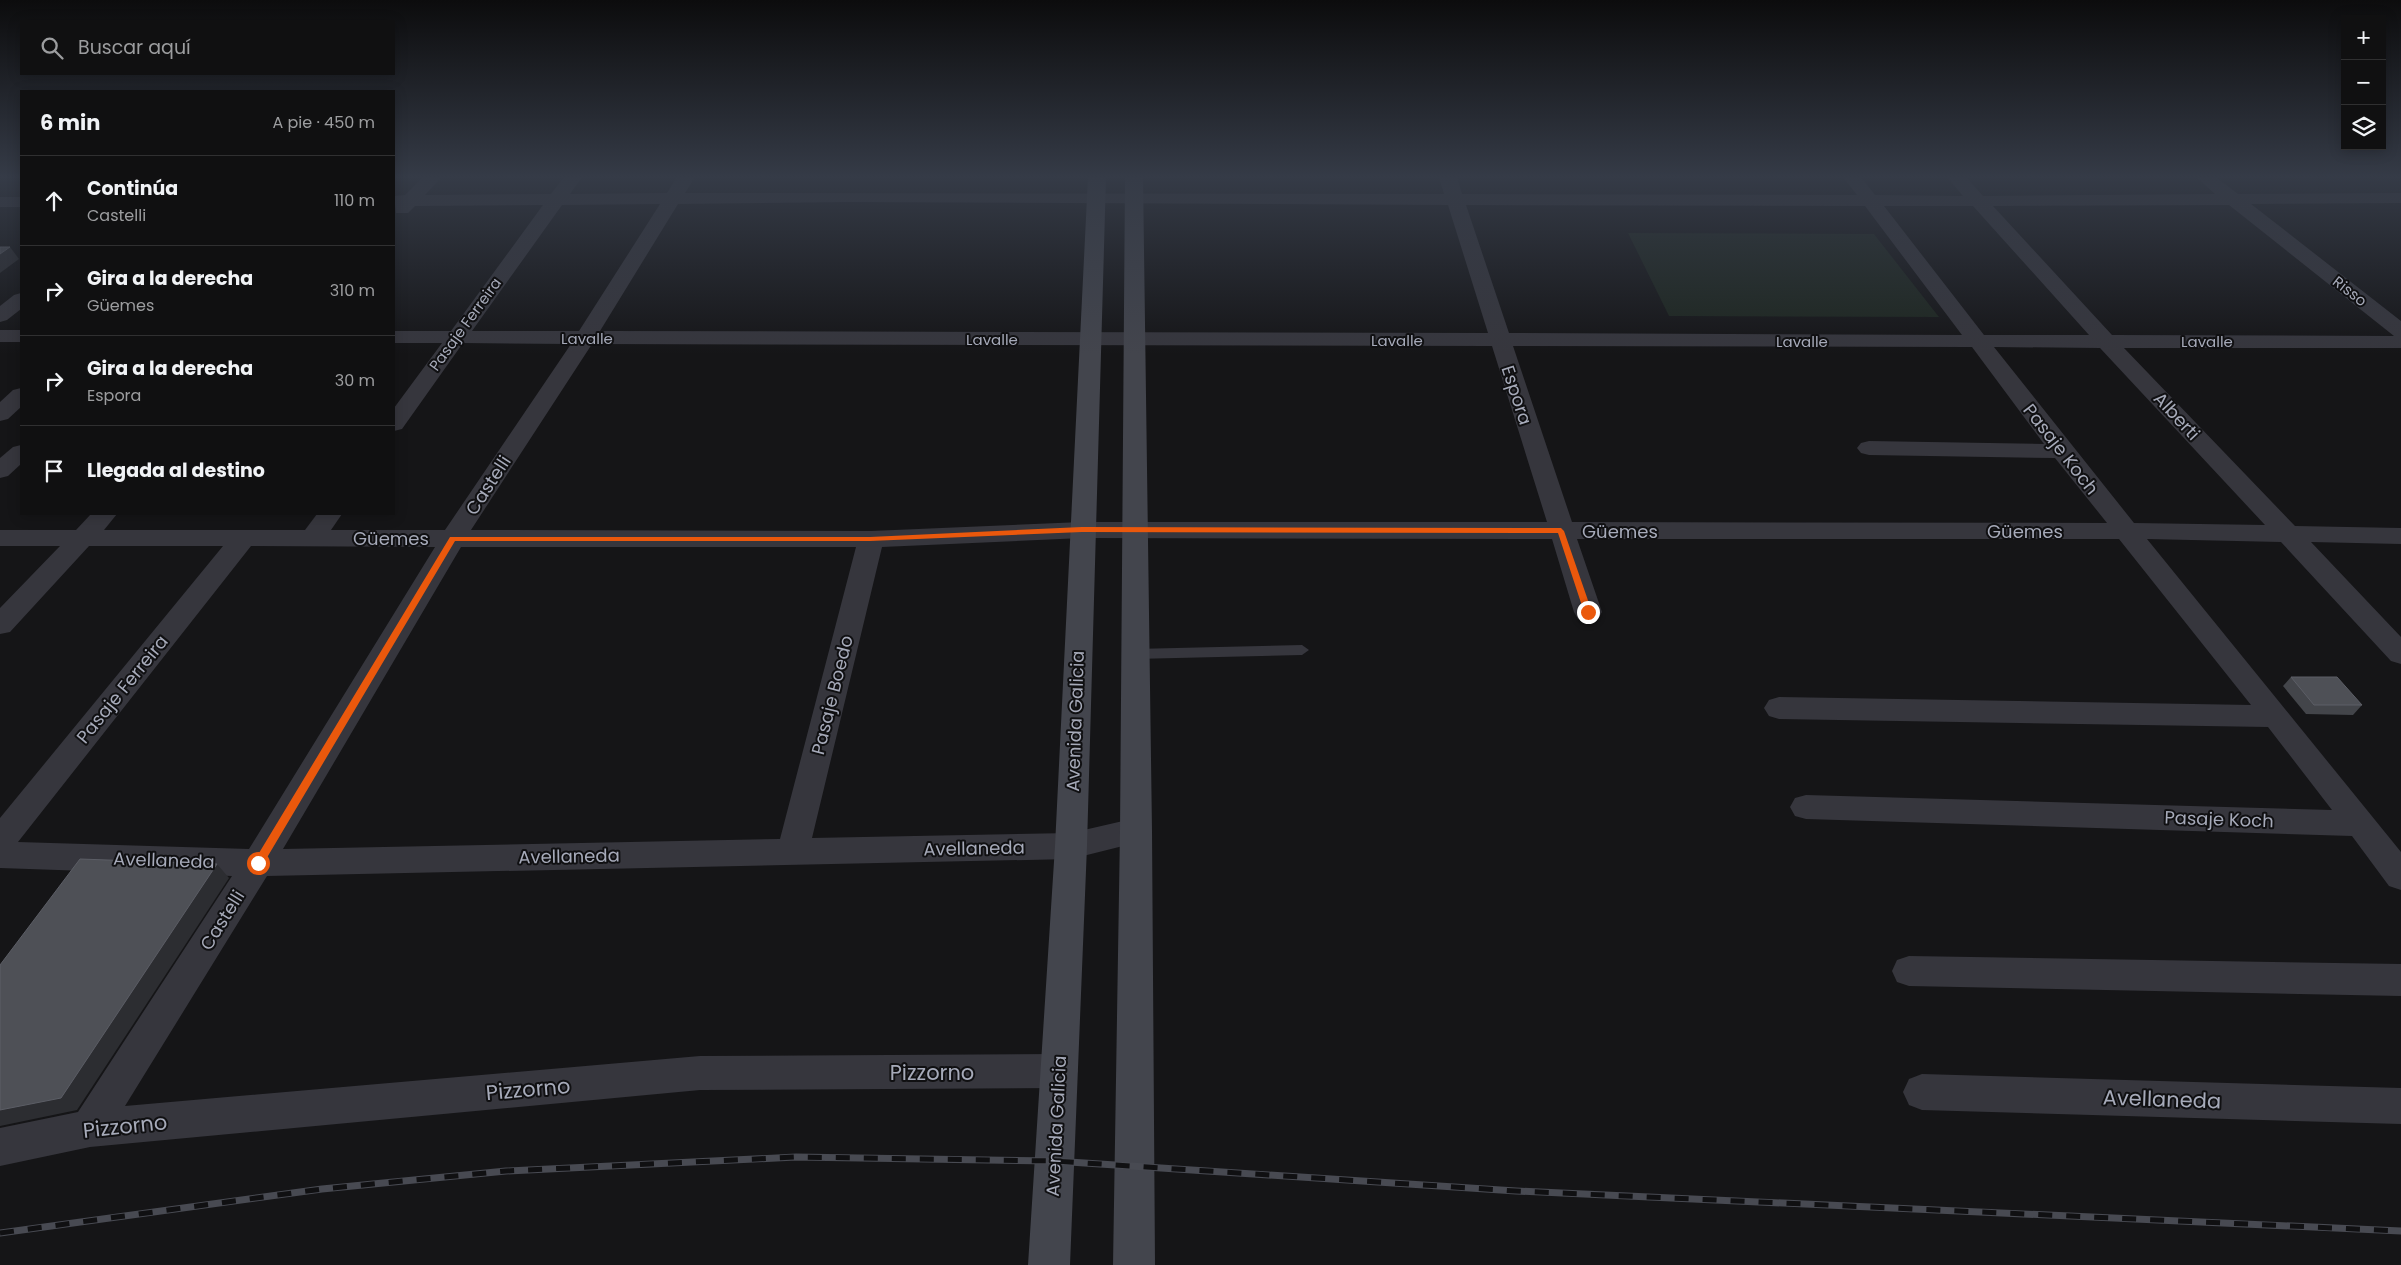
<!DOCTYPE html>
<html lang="es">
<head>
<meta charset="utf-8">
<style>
	:root { --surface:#101011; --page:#1e1e1f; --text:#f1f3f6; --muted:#9c9d9f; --line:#303031 }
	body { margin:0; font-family:Poppins,sans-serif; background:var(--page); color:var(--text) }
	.controls { position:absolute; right:15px; top:15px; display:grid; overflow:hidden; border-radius:0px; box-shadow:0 2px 12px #0003 }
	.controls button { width:45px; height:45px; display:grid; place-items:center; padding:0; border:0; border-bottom:1px solid var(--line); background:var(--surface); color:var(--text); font:25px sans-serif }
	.stop { position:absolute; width:15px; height:15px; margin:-11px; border:4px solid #ea580c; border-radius:50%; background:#fff }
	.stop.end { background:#ea580c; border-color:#fff; box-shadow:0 1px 5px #0008 }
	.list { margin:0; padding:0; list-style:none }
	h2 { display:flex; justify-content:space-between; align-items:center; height:65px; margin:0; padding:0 20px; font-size:21px }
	h2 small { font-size:16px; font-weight:400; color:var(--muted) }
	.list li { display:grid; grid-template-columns:32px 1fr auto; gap:15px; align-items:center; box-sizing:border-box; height:90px; padding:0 20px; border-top:1px solid var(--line) }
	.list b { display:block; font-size:19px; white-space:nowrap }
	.list p { margin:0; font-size:16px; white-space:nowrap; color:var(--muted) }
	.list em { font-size:16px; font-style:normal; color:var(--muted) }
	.icon { flex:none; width:28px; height:28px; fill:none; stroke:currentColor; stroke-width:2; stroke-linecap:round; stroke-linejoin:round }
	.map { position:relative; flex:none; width:2401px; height:1265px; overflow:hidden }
	.search { position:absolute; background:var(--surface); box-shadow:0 2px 12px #0003; left:20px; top:20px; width:375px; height:55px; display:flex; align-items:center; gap:12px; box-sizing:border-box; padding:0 18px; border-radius:0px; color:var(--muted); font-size:19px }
	.panel { position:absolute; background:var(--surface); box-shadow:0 2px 12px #0003; left:20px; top:90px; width:375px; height:425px; border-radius:0px }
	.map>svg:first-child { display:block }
	.green { fill:#1d261f }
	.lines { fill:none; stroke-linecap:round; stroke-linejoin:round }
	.lane { fill:#36363d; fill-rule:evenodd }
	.street { fill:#36363d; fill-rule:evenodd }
	.secondary { fill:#43454d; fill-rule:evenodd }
	.rail-casing { stroke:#484a52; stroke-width:7 }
	.rail { stroke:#101012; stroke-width:5; stroke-dasharray:14; stroke-linecap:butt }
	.wall { fill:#43454a }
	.shaded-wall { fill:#2c2d31 }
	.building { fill:#4e5056; stroke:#5c5e66 }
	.route { fill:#ea580c }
	.labels { text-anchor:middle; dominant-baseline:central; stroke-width:4; stroke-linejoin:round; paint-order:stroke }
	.far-street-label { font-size:15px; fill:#a6aab9; stroke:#101012 }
	.street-label { font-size:18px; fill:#a6aab9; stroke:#101012 }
	.near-street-label { font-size:21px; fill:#a6aab9; stroke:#101012 }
</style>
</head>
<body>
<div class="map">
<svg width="2401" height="1265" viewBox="0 0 2401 1265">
	<rect width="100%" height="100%" fill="#151517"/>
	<polygon class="green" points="1628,233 1874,234 1939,317 1669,316"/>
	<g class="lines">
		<polygon class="lane" points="1302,645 1309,650 1302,655 1134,659 1127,654 1134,649"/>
		<g class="street">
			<path d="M423,177h19l-17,18 126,-1 13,-17h18l-12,17 97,-1 10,-16h18l-10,16 759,1 -5,-17h18l5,17 395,1 -14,-18h18l14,18 88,1 -16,-19h19l17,19 232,-2 -19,-17h20l22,17 163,-1v10l-150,1 150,117v27h-277l171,178 106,2v16l-90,-2 90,95v27l-10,-3 -110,-119 -134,-3 254,313v38l-12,-4 -37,-50 -546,-17 -11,-3 -5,-9 5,-9 11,-3 526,15 -64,-83 -489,-8 -10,-3 -5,-8 5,-8 10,-3 472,8 -132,-166h-542l25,73 -4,7 -10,2 -10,-2 -4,-7 -22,-73 -470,-1 -200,9 -70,291 259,-5 65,-15 11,4 5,9 -5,9 -76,19 -804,17 -142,230 575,-50 359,-2 13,5 6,12 -6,12 -13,5 -359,2 -610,57 -90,19v-38l78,-16 154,-236 -232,-8v-50l223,-272h-134l-79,86 -10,2v-26l60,-62h-60v-16h76l15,-16h26l-13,16h201l12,-16h25l-11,16h114l126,-186 -108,-1 -61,86 -8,2v-23l48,-65h-48v-12h57l92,-126 -128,1 -7,7h-12l-2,-17 11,-1zM849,202l599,3 40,128 -888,-2 78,-127zM660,204l-81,127h-107l90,-126zM1466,205l399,1 97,129 -453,-2zM2229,205l165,131 -282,-1 -119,-129zM1884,206h89l116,129h-105zM592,344l900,2 55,176h-465l-211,9 -400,-1zM1513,346l459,1 72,97 -175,-3 -8,2 -4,5 4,5 8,2 186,3 52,65 -535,-1zM1994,347l106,1 165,177 -131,-2zM251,546l184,1 -186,302 -231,-7zM461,547h395l-76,292 -497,10z"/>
			<rect x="0" y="197" width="21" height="10"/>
			<polygon points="21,293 21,309 7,320 0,322 0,306 14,295"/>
			<rect x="0" y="330" width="21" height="12"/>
			<polygon points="21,388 21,407 8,419 0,421 0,402 13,390"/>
			<polygon points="21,445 21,464 8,476 0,478 0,458 13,447"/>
			<polygon points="1909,956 2401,964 2401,996 1909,986 1897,982 1892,971 1897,960"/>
			<polygon points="1922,1074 2401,1088 2401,1124 1922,1110 1909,1105 1903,1092 1909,1079"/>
		</g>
		<g class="secondary">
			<polygon points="1088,177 1106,177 1087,846 1070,1265 1028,1265 1055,846"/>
			<polygon points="1125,177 1143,177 1152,831 1155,1265 1113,1265 1120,831"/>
		</g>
		<g class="rail-casing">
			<polyline id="rail" points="0,1233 322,1189 506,1171 796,1157 1054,1161 1516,1191 2401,1231"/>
		</g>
		<use href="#rail" class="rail"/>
	</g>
	<polygon class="wall" points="2291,677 2362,705 2353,715 2306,714 2283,686"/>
	<g class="shaded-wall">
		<polygon points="10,247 19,259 0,273 0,254"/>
		<polygon points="217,864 229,878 77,1110 0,1126 0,1110"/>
	</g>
	<g class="building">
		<polygon points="0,247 10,247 0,254"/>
		<polygon points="2291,677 2337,677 2362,705 2314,705"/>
		<polygon points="80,859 217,864 61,1098 0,1110 0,965"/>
	</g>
	<linearGradient id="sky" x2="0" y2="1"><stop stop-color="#0c0c0d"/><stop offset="0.5" stop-color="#353b47"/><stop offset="1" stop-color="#353b47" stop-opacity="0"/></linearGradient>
	<rect width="2401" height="354" fill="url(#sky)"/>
	<polygon class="route" points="1082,527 1561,528 1564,531 1592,612 1588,615 1584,612 1558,533 1082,532 870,541 455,541 262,866 255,866 253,863 450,537 870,537"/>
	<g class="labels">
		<g class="far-street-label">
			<text transform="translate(2350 291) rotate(38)">Risso</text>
			<text transform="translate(465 324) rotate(-54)">Pasaje Ferreira</text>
			<text x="587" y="338">Lavalle</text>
			<text x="992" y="339">Lavalle</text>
			<text x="1397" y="340">Lavalle</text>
			<text x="1802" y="341">Lavalle</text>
			<text x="2207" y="341">Lavalle</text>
		</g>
		<g class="street-label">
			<text transform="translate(1517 395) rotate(72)">Espora</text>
			<text transform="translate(2177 416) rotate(47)">Alberti</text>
			<text transform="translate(2061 449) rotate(52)">Pasaje Koch</text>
			<text transform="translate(488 485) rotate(-57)">Castelli</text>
			<text x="1620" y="531">Güemes</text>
			<text x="2025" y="531">Güemes</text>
			<text x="391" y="538">Güemes</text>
			<text transform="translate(122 689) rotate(-51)">Pasaje Ferreira</text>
			<text transform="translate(832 695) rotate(-76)">Pasaje Boedo</text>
			<text transform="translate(1075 721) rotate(-88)">Avenida Galicia</text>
			<text transform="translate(2219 819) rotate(2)">Pasaje Koch</text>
			<text transform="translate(974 848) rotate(-1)">Avellaneda</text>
			<text transform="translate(569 856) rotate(-1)">Avellaneda</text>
			<text transform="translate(164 860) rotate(2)">Avellaneda</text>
			<text transform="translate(222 920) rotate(-58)">Castelli</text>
			<text transform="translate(1056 1126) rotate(-87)">Avenida Galicia</text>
		</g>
		<g class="near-street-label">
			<text x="932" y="1072">Pizzorno</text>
			<text transform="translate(528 1089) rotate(-5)">Pizzorno</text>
			<text transform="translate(2162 1099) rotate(2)">Avellaneda</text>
			<text transform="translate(125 1126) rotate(-6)">Pizzorno</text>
		</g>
	</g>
</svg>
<div class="controls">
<button>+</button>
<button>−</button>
<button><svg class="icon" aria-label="layers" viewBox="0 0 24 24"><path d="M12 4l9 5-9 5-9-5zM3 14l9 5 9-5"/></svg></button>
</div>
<div class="stop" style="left:258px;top:863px"></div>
<div class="stop end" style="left:1588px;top:612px"></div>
<div class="search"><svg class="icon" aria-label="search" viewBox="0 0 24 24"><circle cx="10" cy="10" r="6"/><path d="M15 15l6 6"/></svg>Buscar aquí</div>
<section class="panel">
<h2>6 min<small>A pie · 450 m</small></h2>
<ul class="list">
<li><svg class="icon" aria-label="ahead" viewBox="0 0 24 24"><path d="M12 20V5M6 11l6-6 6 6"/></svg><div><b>Continúa</b><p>Castelli</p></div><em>110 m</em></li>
<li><svg class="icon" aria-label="right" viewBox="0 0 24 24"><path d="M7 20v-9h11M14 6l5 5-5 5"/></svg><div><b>Gira a la derecha</b><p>Güemes</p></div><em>310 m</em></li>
<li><svg class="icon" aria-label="right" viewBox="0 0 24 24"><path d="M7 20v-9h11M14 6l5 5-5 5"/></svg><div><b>Gira a la derecha</b><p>Espora</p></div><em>30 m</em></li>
<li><svg class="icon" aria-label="arrive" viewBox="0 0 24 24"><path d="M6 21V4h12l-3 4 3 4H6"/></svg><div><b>Llegada al destino</b></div></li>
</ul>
</section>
</div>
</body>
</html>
